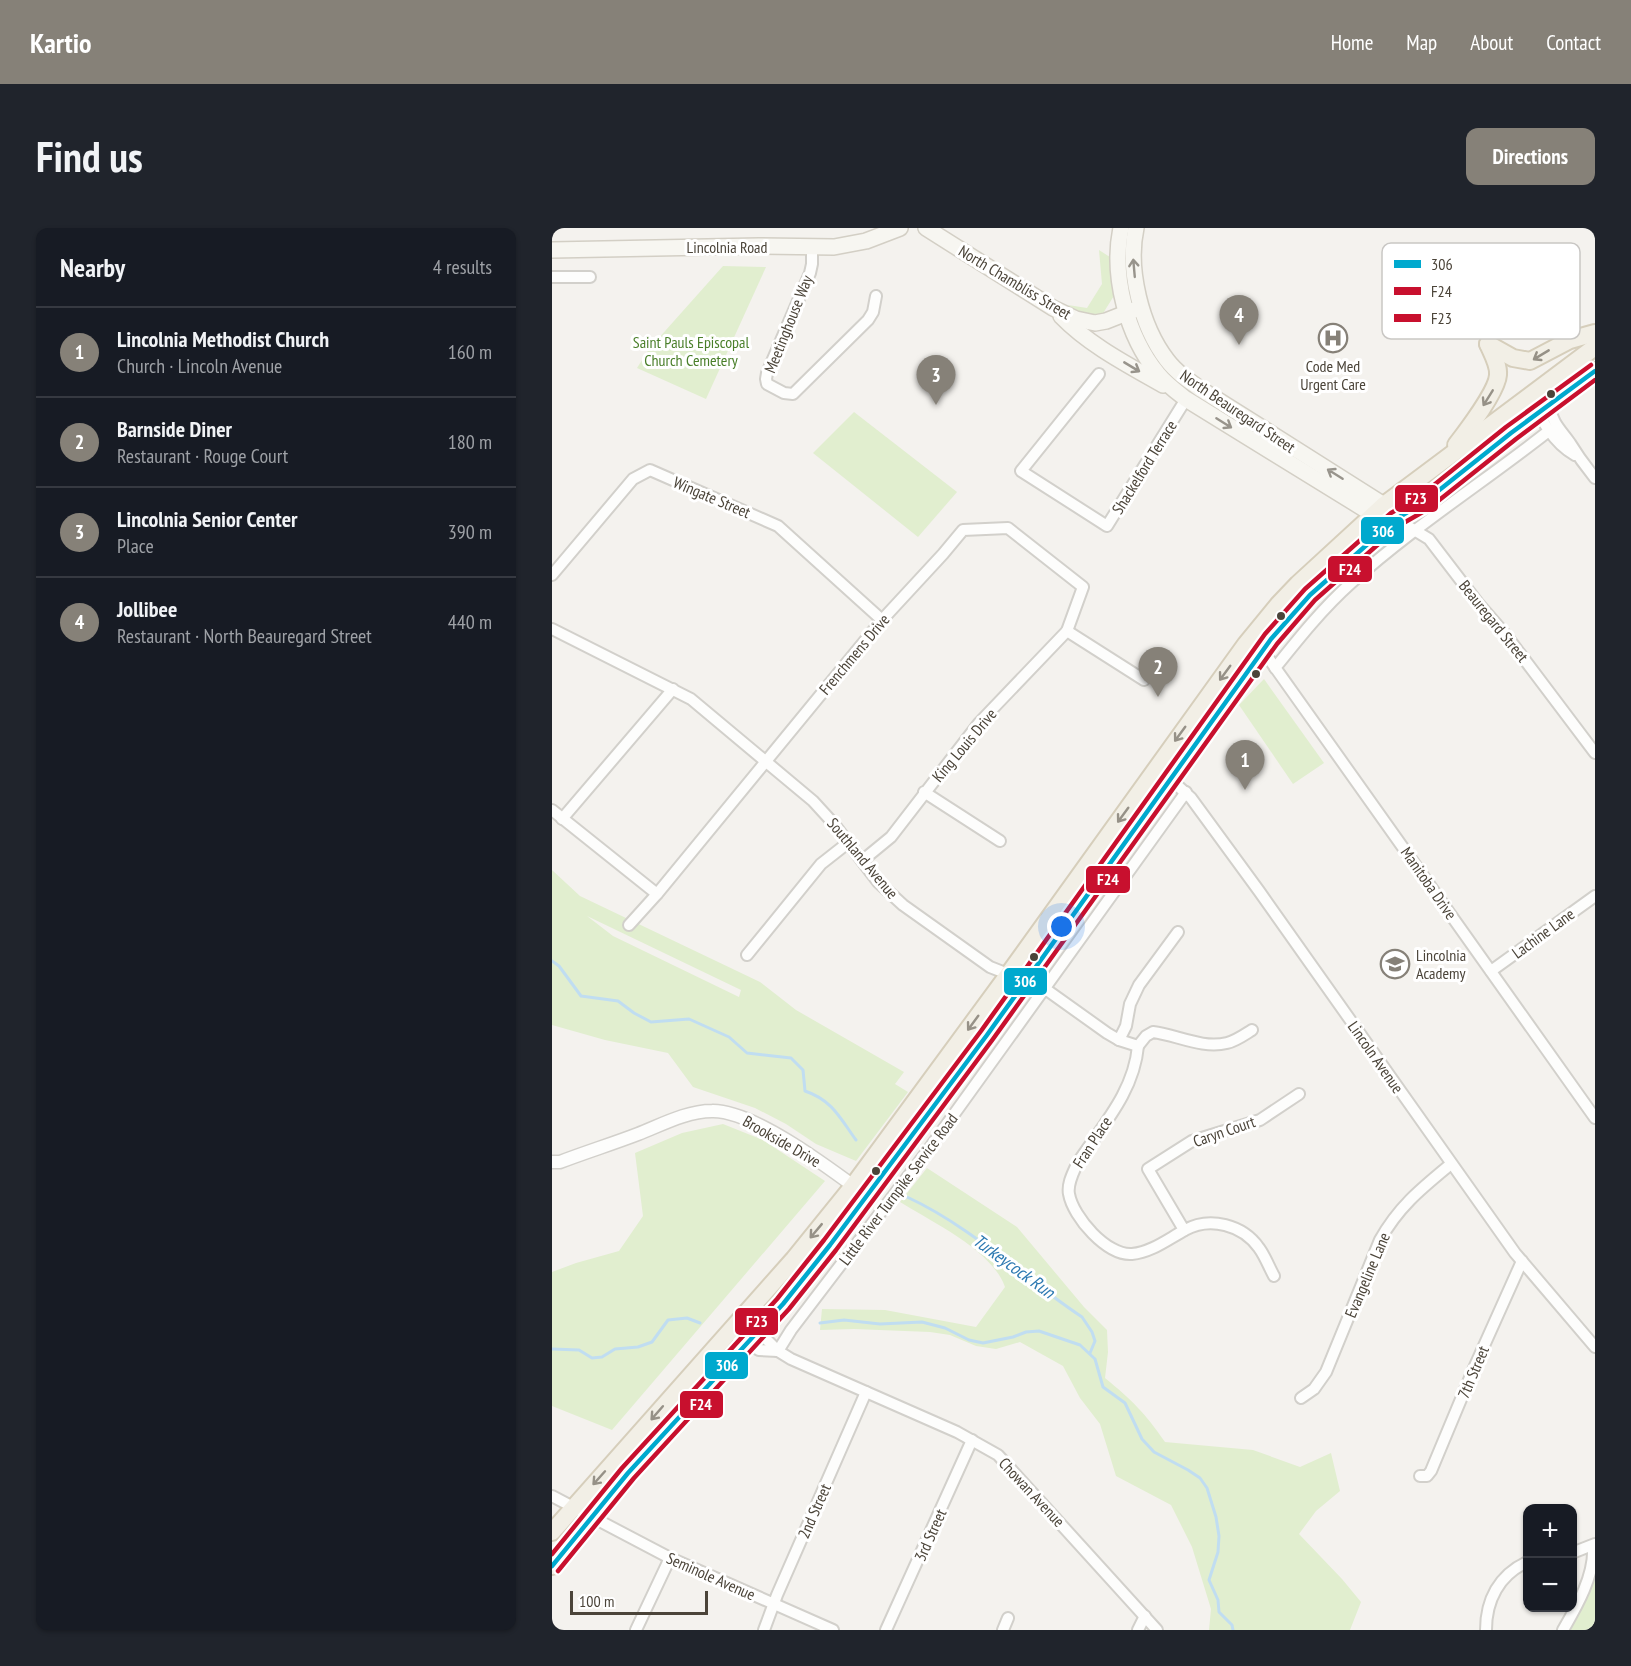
<!DOCTYPE html>
<html lang="en">
<head>
<meta charset="utf-8">
<style>
	:root { --surface:#171b24; --page:#20242c; --text:#f1f3f6; --muted:#9ea1a6; --line:#363941; --accent:#868178 }
	body { margin:0; font-family:"PT Sans Narrow",sans-serif; background:var(--page); color:var(--text) }
	.controls { position:absolute; right:18px; bottom:18px; display:grid; overflow:hidden; border-radius:12px; box-shadow:0 2px 4px #0004 }
	.controls button { width:54px; height:54px; display:grid; place-items:center; padding:0; border:0; border-bottom:2px solid var(--line); background:var(--surface); color:var(--text); font:30px sans-serif }
	.scale { position:absolute; left:18px; bottom:15px; width:138px; box-sizing:border-box; padding-left:6px; border:3px solid #4b4439; border-top:0; font-size:16px; line-height:21px; white-space:nowrap; color:#4b4439; -webkit-text-stroke:4px #fff; paint-order:stroke }
	.you { position:absolute; left:510px; top:699px; width:21px; height:21px; margin:-15px; border:4px solid #fff; border-radius:50%; background:#1a73e8; box-shadow:0 0 0 9px #1a73e833 }
	.badge { display:grid; place-items:center; width:39px; height:39px; border-radius:50%; background:var(--accent); color:#fff; font-size:20px; font-weight:700 }
	.pin { position:absolute; translate:-50% -50px; filter:drop-shadow(0 2px 3px #0008) }
	.pin::after { content:''; position:absolute; top:32px; width:21px; height:18px; background:inherit; clip-path:polygon(0 0,100% 0,50% 100%) }
	.list { margin:0; padding:0; list-style:none }
	h2 { display:flex; justify-content:space-between; align-items:center; height:78px; margin:0; padding:0 24px; font-size:26px }
	h2 small { font-size:20px; font-weight:400; color:var(--muted) }
	.list li { display:grid; grid-template-columns:39px 1fr auto; gap:18px; align-items:center; box-sizing:border-box; height:90px; padding:0 24px; border-top:2px solid var(--line) }
	.list b { display:block; font-size:22px; white-space:nowrap }
	.list p { margin:0; font-size:20px; white-space:nowrap; color:var(--muted) }
	.list em { font-size:20px; font-style:normal; color:var(--muted) }
	.map { position:relative; flex:none; width:1043px; height:1402px; overflow:hidden; border-radius:12px }
	header { display:flex; align-items:center; gap:36px; box-sizing:border-box; height:84px; padding:0 30px; background:var(--accent); color:#fff }
	header strong { font-size:28px }
	nav { display:flex; gap:33px; margin-inline-start:auto; font-size:21px }
	.intro { display:flex; align-items:center; justify-content:space-between; box-sizing:border-box; height:144px; padding:0 36px }
	h1 { margin:0; font-size:42px }
	.button { padding:15px 27px; border-radius:12px; background:var(--accent); color:#fff; font-size:21px; font-weight:700 }
	main { display:flex; gap:36px; padding:0 36px }
	aside { flex:1; background:var(--surface); border-radius:12px; box-shadow:0 2px 4px #0004 }
	.map>svg:first-child { display:block }
	.green { fill:#e1eecf; fill-rule:evenodd }
	.lines { fill:none; stroke-linecap:round; stroke-linejoin:round }
	.stream { stroke:#c0ddf1; stroke-width:3 }
	.minor-casing { stroke:#d2d0cb; stroke-width:14 }
	.tertiary-casing { stroke:#d2d0cb; stroke-width:15 }
	.secondary-casing { stroke:#d3cfc5; stroke-width:18 }
	.primary-casing { stroke:#d6cebb; stroke-width:20 }
	.minor { stroke:#fdfdfc; stroke-width:10 }
	.tertiary { stroke:#fdfdfc; stroke-width:12 }
	.secondary { stroke:#f7f6f1; stroke-width:15 }
	.primary { stroke:#f2efe6; stroke-width:16 }
	.bus-1-casing { stroke:#fff; stroke-width:9 }
	.bus-2-casing { stroke:#fff; stroke-width:9 }
	.bus-3-casing { stroke:#fff; stroke-width:9 }
	.bus-1 { stroke:#00a9ce; stroke-width:4.5 }
	.bus-2 { stroke:#c8102e; stroke-width:4.5 }
	.bus-3 { stroke:#c8102e; stroke-width:4.5 }
	.oneway { stroke:#98948c }
	.oneway2 { stroke:#969187 }
	.bus-dot { fill:#4b4439; stroke:#fff; stroke-width:2 }
	.labels { text-anchor:middle; dominant-baseline:central; stroke-width:6; stroke-linejoin:round; paint-order:stroke }
	.street-label { font-size:16px; fill:#4b4439; stroke:#fff }
	.park-label { font-size:16px; fill:#4a7f2a; stroke:#fff }
	.poi-label { font-size:16px; fill:#4b4439; stroke:#fff }
	.water-label { font-size:18px; font-style:italic; fill:#2e7ab2; stroke:#fff }
	.key { fill:#fff; stroke:#c9c7c4; stroke-width:1.5 }
	.key-label { font-size:16px; fill:#4b4439 }
	.line-badge { stroke:#fff; stroke-width:2 }
	.badge-label { font-size:16px; text-anchor:middle; font-weight:bold; fill:#fff }
</style>
</head>
<body>
<header>
<strong>Kartio</strong>
<nav><a>Home</a><a>Map</a><a>About</a><a>Contact</a></nav>
</header>
<div class="intro"><h1>Find us</h1><a class="button">Directions</a></div>
<main>
<aside>
<h2>Nearby<small>4 results</small></h2>
<ul class="list">
<li><span class="badge">1</span><div><b>Lincolnia Methodist Church</b><p>Church · Lincoln Avenue</p></div><em>160 m</em></li>
<li><span class="badge">2</span><div><b>Barnside Diner</b><p>Restaurant · Rouge Court</p></div><em>180 m</em></li>
<li><span class="badge">3</span><div><b>Lincolnia Senior Center</b><p>Place</p></div><em>390 m</em></li>
<li><span class="badge">4</span><div><b>Jollibee</b><p>Restaurant · North Beauregard Street</p></div><em>440 m</em></li>
</ul>
</aside>
<div class="map">
<svg width="1043" height="1402" viewBox="0 0 1043 1402">
	<rect width="100%" height="100%" fill="#f4f2ee"/>
	<g class="green">
		<polygon points="547,22 578,42 545,95 516,77 535,80 550,56"/>
		<polygon points="171,38 214,39 154,171 85,140 97,121"/>
		<polygon points="302,184 405,264 366,309 261,225"/>
		<polygon points="712,451 772,535 741,556 687,477"/>
		<path d="M0,642l28,26 180,86 36,28 108,62 -9,12 13,8 -52,69 -40,-17 -30,-20 -31,-16 -62,-21 -25,-34 -63,-13 -53,-15zM35,688l154,74 -2,7 -126,-61z"/>
		<polygon points="171,896 211,912 273,953 60,1202 0,1178 0,1044 24,1035 67,1023 91,988 83,925 130,905"/>
		<path d="M375,940l90,59 67,80 23,23 1,22 -3,26c27,22 40,35 60,64l88,8 47,17 31,-14 9,38 -24,20 -17,23 43,45 19,23 -11,28h-141l2,-21 -19,-62 -21,-42 -55,-29 -16,-52 -20,-26 -17,-32 -43,-24 -24,7 -20,-3 -26,-11 -20,-3 -76,-3 -34,1 2,-21 63,1 91,17 29,-40c-13,-37 -73,-65 -105,-85z"/>
		<polygon points="1040,1350 1043,1352 1043,1402 1008,1402"/>
	</g>
	<g class="lines">
		<g class="stream">
			<path d="M0,733l7,5 22,30 37,5 16,12 17,9 38,-3 40,18 18,16 44,5 12,12 2,21c27,9 35,27 51,49"/>
			<path d="M355,969c65,30 116,81 175,120l10,15 3,9 -5,12"/>
			<polyline points="268,1095 292,1092 328,1096 370,1094 393,1100 417,1112 431,1115 461,1109 474,1104 487,1103 528,1117 543,1131 551,1159 573,1175 590,1211 602,1224 636,1242 648,1250 655,1260 664,1289 667,1308 666,1324 657,1352 666,1372 667,1384 680,1397 681,1402"/>
			<polyline points="0,1121 27,1122 40,1130 50,1129 63,1121 86,1119 100,1114 116,1092 135,1090 148,1095"/>
		</g>
		<g class="minor-casing">
			<g id="minor">
				<polyline points="260,20 260,36 258,45 215,145 214,151 215,156 232,165 241,166 316,92 321,84 324,68"/>
				<polyline points="0,49 38,49"/>
				<polyline points="547,146 469,243 555,298 634,171"/>
				<path d="M978,167c10,23 23,48 45,60"/>
				<path d="M997,178c4,18 11,23 21,37 8,13 16,24 25,35"/>
				<polyline points="844,291 877,311 926,375 954,407 1043,525"/>
				<polyline points="0,347 81,251 98,242 226,298 330,392"/>
				<path d="M0,401l139,70 122,102 21,23 44,58 25,23 87,62 54,21 63,45 12,7 19,6 8,-10 7,-4c24,3 49,17 74,11 9,-2 17,-8 25,-13"/>
				<polyline points="515,403 592,452"/>
				<polyline points="710,421 1043,890"/>
				<path d="M723,440c24,-30 48,-60 76,-85 62,-56 133,-101 199,-153"/>
				<polyline points="614,547 639,570 707,663 963,1025 1043,1119"/>
				<polyline points="372,564 448,613"/>
				<polyline points="0,582 105,666"/>
				<polyline points="10,591 121,461"/>
				<polyline points="77,697 105,666 330,392 391,326 411,302 456,300 531,359 515,403 427,495 339,609 311,632"/>
				<polyline points="195,727 269,636 297,614"/>
				<polyline points="939,743 1043,668"/>
				<polyline points="567,812 574,798 578,776 587,757 626,704"/>
				<path d="M586,818c-4,46 -36,80 -61,118 -4,9 -10,20 -8,30 4,23 38,62 63,60 20,-2 36,-15 53,-24 25,-14 58,-5 74,18 6,8 10,19 15,28"/>
				<polyline points="632,1002 596,941 640,913 708,892 747,866"/>
				<polyline points="185,1094 215,1112 226,1123 239,1131 405,1204 446,1227 605,1402"/>
				<polyline points="177,1103 207,1122 226,1123"/>
				<polyline points="226,1123 239,1102 377,921 634,564"/>
				<path d="M749,1170l13,-9 12,-17 54,-132c19,-34 42,-52 71,-76"/>
				<polyline points="868,1248 875,1248 879,1243 922,1140 970,1033"/>
				<polyline points="0,1268 118,1330 281,1402"/>
				<polyline points="1020,1325 1043,1316"/>
				<polyline points="84,1402 118,1330"/>
				<polyline points="212,1402 225,1367 314,1164"/>
				<polyline points="334,1402 420,1212"/>
				<polyline points="451,1402 456,1390"/>
				<polyline points="586,1402 593,1388"/>
				<path d="M934,1402c0,-30 13,-55 41,-68"/>
				<path d="M1011,1402c14,-24 32,-55 30,-84"/>
			</g>
		</g>
		<g class="tertiary-casing">
			<path id="tertiary" d="M0,934h8c26,-10 52,-18 78,-28 23,-9 49,-23 74,-23 42,-1 121,60 155,85"/>
		</g>
		<g class="secondary-casing">
			<g id="secondary">
				<polyline points="374,0 501,80 524,91 543,95 554,93 582,82"/>
				<path d="M569,0c-10,48 6,108 37,146 8,10 19,18 28,25l188,116 22,4"/>
				<path d="M584,0c-9,41 5,98 31,132 9,12 22,21 35,30l182,115 6,8"/>
				<polyline points="0,22 207,18 282,19 314,13 348,0"/>
				<path d="M509,88c28,29 67,49 102,69"/>
			</g>
		</g>
		<g class="primary-casing">
			<g id="primary">
				<polyline points="936,116 961,130 978,133 1018,112 1043,105"/>
				<path d="M904,217c10,-13 41,-54 42,-70 1,-10 -6,-22 -10,-31"/>
				<polyline points="0,1304 242,1031 301,958 456,747 694,416 726,377 746,356 832,277 1043,119"/>
				<polyline points="0,1338 76,1245 231,1076 278,1017 435,807 719,411 758,367 819,312 844,291 871,275 959,205 1043,143"/>
			</g>
		</g>
		<use href="#minor" class="minor"/>
		<use href="#tertiary" class="tertiary"/>
		<use href="#secondary" class="secondary"/>
		<use href="#primary" class="primary"/>
		<g class="bus-1-casing">
			<polyline id="bus-1" points="0,1338 76,1245 231,1076 278,1017 435,807 719,411 758,367 844,291 871,275 959,205 1043,143"/>
		</g>
		<g class="bus-2-casing">
			<polyline id="bus-2" points="6,1343 82,1250 237,1081 284,1022 441,811 725,416 763,372 848,297 876,281 964,211 1043,152"/>
		</g>
		<g class="bus-3-casing">
			<polyline id="bus-3" points="0,1326 70,1240 225,1071 272,1012 429,803 713,406 753,361 839,285 867,269 954,199 1039,137"/>
		</g>
		<use href="#bus-1" class="bus-1"/>
		<use href="#bus-2" class="bus-2"/>
		<use href="#bus-3" class="bus-3"/>
	</g>
	<defs><path id="oneway-shaft" d="M-6 0H5M1.5-3L5.5 0L1.5 3" fill="none" stroke-width="1.6" stroke-linecap="round" stroke-linejoin="round" transform="scale(1.5)"/></defs>
	<g class="oneway">
		<use href="#oneway-shaft" transform="translate(582 40) rotate(-95)"/>
		<use href="#oneway-shaft" transform="translate(580 139) rotate(31)"/>
		<use href="#oneway-shaft" transform="translate(672 195) rotate(32)"/>
		<use href="#oneway-shaft" transform="translate(783 246) rotate(-148)"/>
	</g>
	<g class="oneway2">
		<use href="#oneway-shaft" transform="translate(989 127) rotate(149)"/>
		<use href="#oneway-shaft" transform="translate(936 170) rotate(122)"/>
		<use href="#oneway-shaft" transform="translate(673 445) rotate(126)"/>
		<use href="#oneway-shaft" transform="translate(628 506) rotate(126)"/>
		<use href="#oneway-shaft" transform="translate(571 587) rotate(126)"/>
		<use href="#oneway-shaft" transform="translate(421 795) rotate(126)"/>
		<use href="#oneway-shaft" transform="translate(264 1003) rotate(130)"/>
		<use href="#oneway-shaft" transform="translate(105 1185) rotate(131)"/>
		<use href="#oneway-shaft" transform="translate(47 1250) rotate(132)"/>
	</g>
	<defs>
		<g id="hospital-ring" transform="scale(1.5)"><circle r="9.5" fill="#fff" stroke="#868178" stroke-width="1.5"/><path d="M-5-5h3v3.5h4V-5h3V5h-3V1.5h-4V5h-3Z" fill="#868178"/></g>
		<g id="school-ring" transform="scale(1.5)"><circle r="9.5" fill="#fff" stroke="#868178" stroke-width="1.5"/><path d="M0-5L7-2L0 1L-7-2ZM-4 1L0 2.5L4 1V4Q0 6-4 4Z" fill="#868178"/></g>
	</defs>
	<g fill-rule="evenodd">
		<use href="#hospital-ring" x="781" y="110"/>
		<use href="#school-ring" x="843" y="736"/>
	</g>
	<g class="bus-dot">
		<circle cx="999" cy="166" r="5"/>
		<circle cx="729" cy="388" r="5"/>
		<circle cx="704" cy="446" r="5"/>
		<circle cx="482" cy="729" r="5"/>
		<circle cx="324" cy="943" r="5"/>
	</g>
	<g class="labels">
		<g class="street-label">
			<text x="175" y="19">Lincolnia Road</text>
			<text transform="translate(463 54) rotate(31)">North Chambliss Street</text>
			<text transform="translate(236 96) rotate(-68)">Meetinghouse Way</text>
			<text transform="translate(686 183) rotate(34)">North Beauregard Street</text>
			<text transform="translate(592 239) rotate(-58)">Shackelford Terrace</text>
			<text transform="translate(160 269) rotate(23)">Wingate Street</text>
			<text transform="translate(942 393) rotate(51)">Beauregard Street</text>
			<text transform="translate(302 426) rotate(-50)">Frenchmens Drive</text>
			<text transform="translate(412 517) rotate(-50)">King Louis Drive</text>
			<text transform="translate(311 630) rotate(50)">Southland Avenue</text>
			<text transform="translate(877 655) rotate(55)">Manitoba Drive</text>
			<text transform="translate(991 705) rotate(-36)">Lachine Lane</text>
			<text transform="translate(824 829) rotate(55)">Lincoln Avenue</text>
			<text transform="translate(672 903) rotate(-19)">Caryn Court</text>
			<text transform="translate(230 913) rotate(30)">Brookside Drive</text>
			<text transform="translate(540 914) rotate(-57)">Fran Place</text>
			<text transform="translate(346 961) rotate(-53)">Little River Turnpike Service Road</text>
			<text transform="translate(815 1047) rotate(-67)">Evangeline Lane</text>
			<text transform="translate(921 1144) rotate(-67)">7th Street</text>
			<text transform="translate(480 1264) rotate(47)">Chowan Avenue</text>
			<text transform="translate(262 1283) rotate(-66)">2nd Street</text>
			<text transform="translate(378 1307) rotate(-66)">3rd Street</text>
			<text transform="translate(159 1348) rotate(24)">Seminole Avenue</text>
		</g>
		<g class="park-label">
			<text x="139" y="114">Saint Pauls Episcopal<tspan x="139" dy="18">Church Cemetery</tspan></text>
		</g>
		<g class="poi-label">
			<text x="781" y="138">Code Med<tspan x="781" dy="18">Urgent Care</tspan></text>
			<text x="864" y="727" text-anchor="start">Lincolnia<tspan x="864" dy="18">Academy</tspan></text>
		</g>
		<g class="water-label">
			<text transform="translate(462 1038) rotate(36)">Turkeycock Run</text>
		</g>
	</g>
	<rect x="830" y="15" width="198" height="96" rx="9" class="key"/>
	<rect x="842" y="32" width="27" height="8" fill="#00a9ce"/>
	<rect x="842" y="59" width="27" height="8" fill="#c8102e"/>
	<rect x="842" y="86" width="27" height="8" fill="#c8102e"/>
	<g class="key-label">
		<text x="879" y="42">306</text>
		<text x="879" y="69">F24</text>
		<text x="879" y="96">F23</text>
	</g>
	<g class="line-badge">
		<rect x="842" y="256" width="45" height="29" rx="6" fill="#c8102e"/>
		<rect x="808" y="288" width="45" height="29" rx="6" fill="#00a9ce"/>
		<rect x="775" y="327" width="46" height="28" rx="6" fill="#c8102e"/>
		<rect x="533" y="637" width="46" height="29" rx="6" fill="#c8102e"/>
		<rect x="451" y="739" width="45" height="29" rx="6" fill="#00a9ce"/>
		<rect x="182" y="1079" width="45" height="29" rx="6" fill="#c8102e"/>
		<rect x="152" y="1123" width="45" height="29" rx="6" fill="#00a9ce"/>
		<rect x="127" y="1162" width="45" height="29" rx="6" fill="#c8102e"/>
	</g>
	<g class="badge-label">
		<text x="864" y="276">F23</text>
		<text x="831" y="309">306</text>
		<text x="798" y="347">F24</text>
		<text x="556" y="657">F24</text>
		<text x="473" y="759">306</text>
		<text x="205" y="1099">F23</text>
		<text x="175" y="1143">306</text>
		<text x="149" y="1182">F24</text>
	</g>
</svg>
<div class="controls">
<button>+</button>
<button>−</button>
</div>
<div class="scale">100 m</div>
<div class="you"></div>
<div class="pin badge" style="left:693px;top:562px">1</div>
<div class="pin badge" style="left:606px;top:469px">2</div>
<div class="pin badge" style="left:384px;top:177px">3</div>
<div class="pin badge" style="left:687px;top:117px">4</div>
</div>
</main>
</body>
</html>
